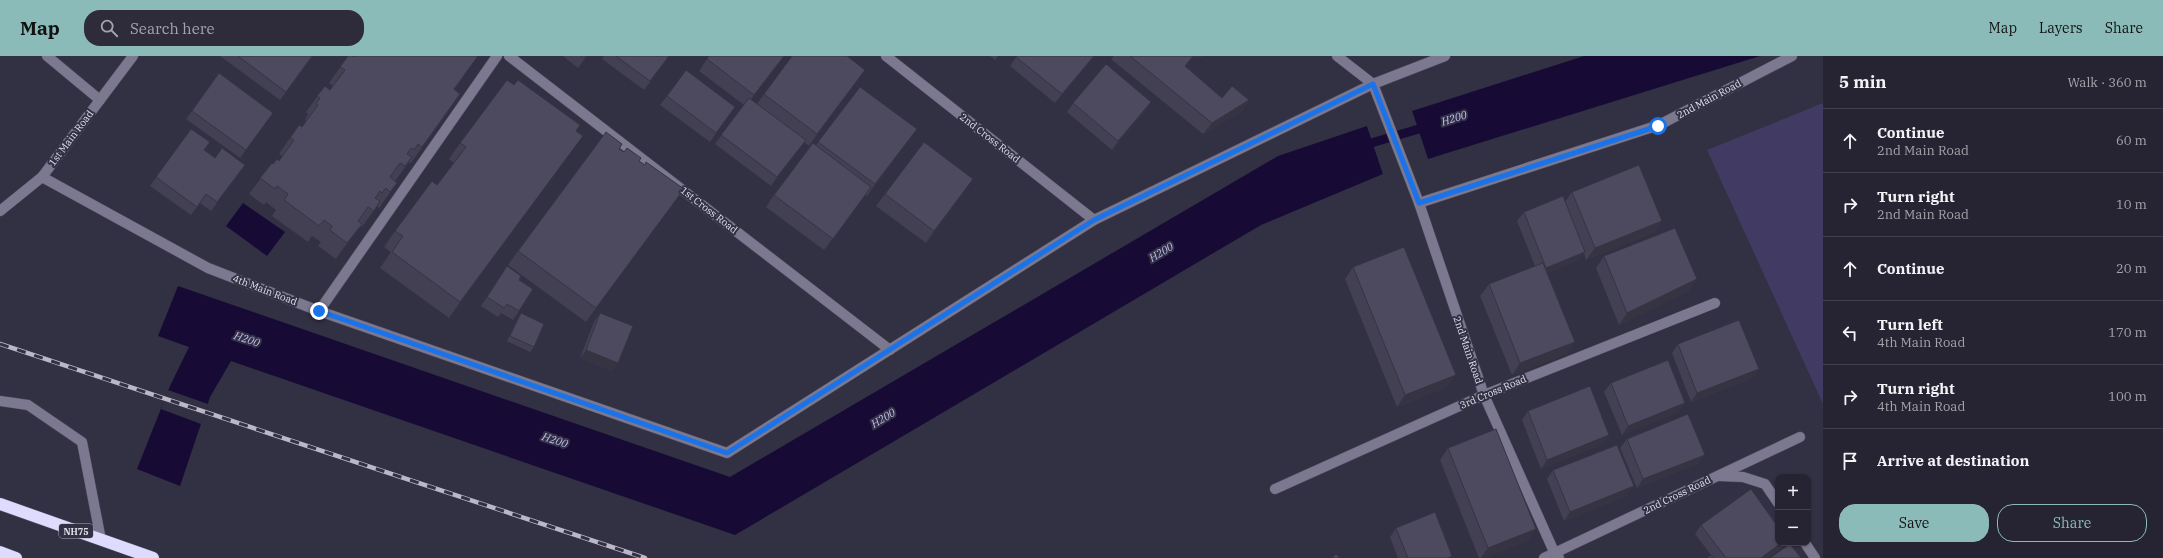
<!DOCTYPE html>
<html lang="en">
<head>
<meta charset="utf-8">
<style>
	:root { --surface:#262432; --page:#2e2c3a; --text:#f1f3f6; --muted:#a4a4ac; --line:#42414d; --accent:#8bbbb9 }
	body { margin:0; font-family:"IBM Plex Serif",serif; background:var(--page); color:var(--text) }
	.controls { position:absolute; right:12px; bottom:12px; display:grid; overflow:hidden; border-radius:8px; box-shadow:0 1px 3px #0004 }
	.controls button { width:36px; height:36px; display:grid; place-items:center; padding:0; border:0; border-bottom:1px solid var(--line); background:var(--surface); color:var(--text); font:20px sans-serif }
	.stop { position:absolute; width:12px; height:12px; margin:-9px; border:3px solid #1a73e8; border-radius:50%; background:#fff }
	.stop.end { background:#1a73e8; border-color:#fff; box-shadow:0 1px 4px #0008 }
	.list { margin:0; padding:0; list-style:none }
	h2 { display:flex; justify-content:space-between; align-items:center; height:52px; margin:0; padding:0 16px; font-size:17px }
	h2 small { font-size:13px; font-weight:400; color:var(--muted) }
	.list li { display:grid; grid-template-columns:26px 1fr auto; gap:12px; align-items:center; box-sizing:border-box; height:64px; padding:0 16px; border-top:1px solid var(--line) }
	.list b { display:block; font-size:15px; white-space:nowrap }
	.list p { margin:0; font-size:13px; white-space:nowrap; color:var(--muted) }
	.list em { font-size:13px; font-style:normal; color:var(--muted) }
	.actions { display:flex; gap:8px; padding:12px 16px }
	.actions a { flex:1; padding:9px 0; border:1px solid var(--accent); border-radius:16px; text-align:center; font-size:14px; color:var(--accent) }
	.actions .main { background:var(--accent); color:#111 }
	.icon { flex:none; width:22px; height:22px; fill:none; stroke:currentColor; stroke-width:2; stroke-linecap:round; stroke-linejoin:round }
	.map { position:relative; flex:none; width:1823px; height:502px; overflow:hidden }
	header { display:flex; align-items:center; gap:24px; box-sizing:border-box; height:56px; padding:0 20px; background:var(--accent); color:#111 }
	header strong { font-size:19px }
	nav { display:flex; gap:22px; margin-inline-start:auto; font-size:14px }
	.search { width:280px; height:36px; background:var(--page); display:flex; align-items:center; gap:10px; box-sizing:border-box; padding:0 14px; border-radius:16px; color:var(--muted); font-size:15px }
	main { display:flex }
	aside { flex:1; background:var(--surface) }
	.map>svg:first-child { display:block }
	.green { fill:#413a62 }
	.water { fill:#170b36 }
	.pier { fill:#323043 }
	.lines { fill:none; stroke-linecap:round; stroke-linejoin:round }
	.stream { stroke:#170b36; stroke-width:9 }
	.minor-casing { stroke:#4e4c5e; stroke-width:11 }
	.highway-casing { stroke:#4e4c5e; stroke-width:13 }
	.minor { stroke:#7b788f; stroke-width:10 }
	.highway { stroke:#dfdbfe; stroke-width:12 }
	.rail-casing { stroke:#bab8c7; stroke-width:4.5 }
	.rail { stroke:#323043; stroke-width:3; stroke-dasharray:9; stroke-linecap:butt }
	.wall { fill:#424052 }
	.shaded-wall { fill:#363442 }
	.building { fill:#4d4a5f; stroke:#363442 }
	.route { stroke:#1a73e8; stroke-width:5 }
	.labels { text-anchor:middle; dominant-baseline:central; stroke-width:4; stroke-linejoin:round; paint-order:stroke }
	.shield { fill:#323043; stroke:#acabba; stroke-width:1 }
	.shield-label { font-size:9px; font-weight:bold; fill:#e1e0ed }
	.street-label { font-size:10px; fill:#e1e0ed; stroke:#323043 }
	.water-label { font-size:11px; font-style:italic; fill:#c4bcfa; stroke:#323043 }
</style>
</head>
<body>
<header>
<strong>Map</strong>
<div class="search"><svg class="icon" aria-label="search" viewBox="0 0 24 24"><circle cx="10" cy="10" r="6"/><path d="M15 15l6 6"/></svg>Search here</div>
<nav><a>Map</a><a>Layers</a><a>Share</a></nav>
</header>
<main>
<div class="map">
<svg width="1823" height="502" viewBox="0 0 1823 502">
	<rect width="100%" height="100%" fill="#323043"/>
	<polygon class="green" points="1823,47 1823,348 1707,94"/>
	<g class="water">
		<polygon points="1584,0 1760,0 1428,103 1412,55"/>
		<polygon points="1367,70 1383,118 1261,169 735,479 231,305 210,341 180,430 137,413 170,330 189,291 158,280 178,230 730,421 1278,100"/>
		<polygon points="243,147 285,176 267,200 226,170"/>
	</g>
	<g class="pier">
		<polygon points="1412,55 1428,103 1426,104 1410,56"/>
		<polygon points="1369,69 1385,117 1383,118 1367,70"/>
		<polygon points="168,334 208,348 201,368 161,353"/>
	</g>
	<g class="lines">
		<polyline class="stream" points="1361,90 1429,70"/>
		<g class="minor-casing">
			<g id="minor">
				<polyline points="47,0 100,44"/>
				<polyline points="509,0 890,294"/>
				<polyline points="886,0 1094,164"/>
				<polyline points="1337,0 1373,28 1419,147 1484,339 1555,498 1559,502"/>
				<polyline points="42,121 208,212 319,255 727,397 1094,164 1373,28 1445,0"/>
				<polyline points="1419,147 1659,69 1792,0"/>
				<polyline points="0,155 42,121 133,0"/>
				<polyline points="319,255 497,0"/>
				<polyline points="0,345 28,349 82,386 101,484"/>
				<polyline points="1719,420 1743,421 1765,428 1778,447"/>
				<polyline points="1275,433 1484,339 1715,247"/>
				<polyline points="1805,487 1815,502"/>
				<polyline points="1544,502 1800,381"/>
			</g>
		</g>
		<g class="highway-casing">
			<g id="highway">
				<polyline points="0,448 153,502"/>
				<polyline points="0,496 16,502"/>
			</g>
		</g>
		<use href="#minor" class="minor"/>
		<use href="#highway" class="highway"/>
		<g class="rail-casing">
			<polyline id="rail" points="0,288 645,502"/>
		</g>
		<use href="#rail" class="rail"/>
	</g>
	<g class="wall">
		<polygon points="220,0 313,0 280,44"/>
		<polygon points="348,0 478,0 454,34 449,54 411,107 409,106 395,125 397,127 379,152 377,150 362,171 361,170 336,203 318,190 321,186 312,180 308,186 272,160 276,154 266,146 264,149 249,138 272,107 273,108 279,105 282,100 279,98 290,82 302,71 307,65 305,64 308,58 306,56 325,30 330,34 333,30 329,27"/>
		<polygon points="563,0 587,0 578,12"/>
		<polygon points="604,0 669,0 644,34 602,3"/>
		<polygon points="709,0 785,0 751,44 757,48 764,38 857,25 809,90 804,86 771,130 715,88 744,49 699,15"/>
		<polygon points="990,0 998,0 995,4"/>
		<polygon points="1017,0 1091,5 1055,47 1010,10"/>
		<polygon points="1114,0 1205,0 1193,2 1185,11 1222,42 1249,44 1241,56 1203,78 1111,3"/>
		<polygon points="219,17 273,57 240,102 186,63"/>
		<polygon points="860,31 917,73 867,140 865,139 824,194 766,151 774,139 816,89"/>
		<polygon points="667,40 729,59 710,86 660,49"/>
		<polygon points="1151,46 1145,55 1112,94 1067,56 1073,47"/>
		<polygon points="191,73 204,94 238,118 211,155 200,147 191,159 150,130"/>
		<polygon points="576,75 583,80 449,262 380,212 391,196 384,191 395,175 437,129 454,107 449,103 460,87"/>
		<polygon points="624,96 639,105 674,147 586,266 508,209 518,195"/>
		<polygon points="973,123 926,187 876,150 885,138"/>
		<polygon points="1572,136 1662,165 1653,177 1586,204 1584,197 1578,205 1547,217 1575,286 1566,298 1512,319 1480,240 1489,228 1535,210 1517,165 1524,156 1565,146"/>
		<polygon points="1604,200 1697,223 1688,235 1619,269 1596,212"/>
		<polygon points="507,210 519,224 519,255 513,264 501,257 498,261 481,250"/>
		<polygon points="1353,211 1447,331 1397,351 1345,223"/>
		<polygon points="521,257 534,291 530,296 507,285 518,262"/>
		<polygon points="600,257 618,307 612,315 580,302 594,266"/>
		<polygon points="1678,288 1753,322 1691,346 1672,297"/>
		<polygon points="1611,327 1679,356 1622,379 1604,336"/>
		<polygon points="1528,355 1603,388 1541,413 1522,364"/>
		<polygon points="1627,383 1699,407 1637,432 1620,392"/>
		<polygon points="1448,392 1536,473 1528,484 1484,502 1479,502 1440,404"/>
		<polygon points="1553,414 1628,439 1564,465 1547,423"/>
		<polygon points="1701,469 1778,487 1784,487 1781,492 1767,502 1707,502 1711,499 1695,478"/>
		<polygon points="1396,472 1451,502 1398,502 1390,481"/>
	</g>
	<g class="shaded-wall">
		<polygon points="784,0 785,0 746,51 754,39"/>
		<polygon points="1094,0 1091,5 1055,47 1062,38"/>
		<polygon points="1193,0 1205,0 1193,2 1176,22"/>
		<polygon points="865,14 857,25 809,90 817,78"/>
		<polygon points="1249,44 1241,56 1203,78 1212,67"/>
		<polygon points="1151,46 1145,55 1112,94 1118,85"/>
		<polygon points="917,73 908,85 867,140 875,128"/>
		<polygon points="583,80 571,96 449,262 460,246"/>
		<polygon points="806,84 799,93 771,130 777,121"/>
		<polygon points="973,123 965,135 926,187 934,175"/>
		<polygon points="684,133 674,147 586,266 596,252"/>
		<polygon points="1662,165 1653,177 1586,204 1595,192"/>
		<polygon points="362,168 351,184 336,203 347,187"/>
		<polygon points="1585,196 1578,205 1540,221 1546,212"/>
		<polygon points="1697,223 1688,235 1619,269 1627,257"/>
		<polygon points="1575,286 1566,298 1512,319 1520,307"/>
		<polygon points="586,294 618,307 612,315 580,302"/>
		<polygon points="1759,313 1753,322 1691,346 1697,337"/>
		<polygon points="1456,319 1447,331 1397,351 1405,339"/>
		<polygon points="1685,347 1679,356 1622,379 1628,370"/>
		<polygon points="1609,379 1603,388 1541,413 1547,404"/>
		<polygon points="1705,399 1699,407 1637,432 1643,423"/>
		<polygon points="1634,430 1628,439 1564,465 1570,456"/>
		<polygon points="1536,473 1528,484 1484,502 1481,502 1488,492"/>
		<polygon points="1781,487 1784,487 1781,492 1767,502 1761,502"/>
	</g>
	<g class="building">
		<polygon points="238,0 312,0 286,36"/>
		<polygon points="348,0 353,0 354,1 355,0 478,0 454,33 460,38 422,91 418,88 414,94 411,92 407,98 412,101 405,110 400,107 390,121 397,127 390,136 386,132 382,137 380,135 375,142 380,145 374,155 368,151 358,165 362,168 347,187 330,174 332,170 324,164 319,170 284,144 288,138 277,130 275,133 260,122 272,107 273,108 277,103 279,105 294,84 290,82 299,69 302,71 318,49 316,48 320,42 317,40 325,30 330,34 345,14 340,11"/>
		<polygon points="581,0 586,0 584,3"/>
		<polygon points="616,0 669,0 650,25"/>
		<polygon points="709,0 784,0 754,39 707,3"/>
		<polygon points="792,0 847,0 865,14 817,78 764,38"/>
		<polygon points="1017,0 1094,0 1062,38 1016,1"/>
		<polygon points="1130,0 1193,0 1185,10 1222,42 1232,30 1249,44 1212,67"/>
		<polygon points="1106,8 1151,46 1118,85 1073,47"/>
		<polygon points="686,14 735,51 716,77 667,40"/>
		<polygon points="219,17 273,57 246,94 192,55"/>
		<polygon points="507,24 514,29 518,24 580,69 576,75 583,80 460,246 392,196 403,180 395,175 432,125 437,129 466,91 460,87"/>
		<polygon points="860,31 917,73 875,128 818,86"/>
		<polygon points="749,42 806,84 777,121 721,79"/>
		<polygon points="191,73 210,86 204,94 215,102 222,92 245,109 217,146 206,138 197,151 156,121"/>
		<polygon points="606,76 622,88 619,93 624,96 627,92 641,102 639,105 645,109 646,106 684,133 596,252 518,195"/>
		<polygon points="924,86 973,123 934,175 885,138"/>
		<polygon points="813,87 871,131 833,183 774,139"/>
		<polygon points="1639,109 1662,165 1595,192 1572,136"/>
		<polygon points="1563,140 1585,196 1546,212 1524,156"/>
		<polygon points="1675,172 1697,223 1627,257 1604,200"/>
		<polygon points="1404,191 1456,319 1405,339 1353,211"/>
		<polygon points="1543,207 1575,286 1520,307 1489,228"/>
		<polygon points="507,210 521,220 519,224 533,233 519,255 507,248 504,252 487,241"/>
		<polygon points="521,257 544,268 534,291 510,280"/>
		<polygon points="600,257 633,270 618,307 586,294"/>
		<polygon points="1739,264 1759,313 1697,337 1678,288"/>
		<polygon points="1668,304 1685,347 1628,370 1611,327"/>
		<polygon points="1590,330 1609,379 1547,404 1528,355"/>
		<polygon points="1688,358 1705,399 1643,423 1627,383"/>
		<polygon points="1496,373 1536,473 1488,492 1448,392"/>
		<polygon points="1617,389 1634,430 1570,456 1553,414"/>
		<polygon points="1751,433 1778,471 1778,487 1781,487 1761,502 1726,502 1701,469"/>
		<polygon points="1435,456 1452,500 1448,502 1408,502 1396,472"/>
		<polygon points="1790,488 1801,502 1770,502"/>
		<polygon points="1336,498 1340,502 1332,502"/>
		<polygon points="1711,499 1713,502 1707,502"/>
	</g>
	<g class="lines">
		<polyline class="route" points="319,255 727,397 1094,164 1373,28 1419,147 1658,70"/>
	</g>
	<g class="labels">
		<rect class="shield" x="59" y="468" width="34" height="14" rx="3"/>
		<g class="shield-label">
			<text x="76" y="475">NH75</text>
		</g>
		<g class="street-label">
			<text transform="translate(1709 43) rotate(-28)">2nd Main Road</text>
			<text transform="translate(71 82) rotate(-53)">1st Main Road</text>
			<text transform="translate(990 82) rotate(38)">2nd Cross Road</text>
			<text transform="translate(709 154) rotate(38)">1st Cross Road</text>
			<text transform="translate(265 234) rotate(21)">4th Main Road</text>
			<text transform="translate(1468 294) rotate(71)">2nd Main Road</text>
			<text transform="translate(1493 336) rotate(-23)">3rd Cross Road</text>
			<text transform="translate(1677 439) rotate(-26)">2nd Cross Road</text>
		</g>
		<g class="water-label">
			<text transform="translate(1454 62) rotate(-17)">H200</text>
			<text transform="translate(1161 196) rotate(-31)">H200</text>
			<text transform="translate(247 283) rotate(18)">H200</text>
			<text transform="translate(883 362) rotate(-31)">H200</text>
			<text transform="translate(555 384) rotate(18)">H200</text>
		</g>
	</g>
</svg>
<div class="controls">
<button>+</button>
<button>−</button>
</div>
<div class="stop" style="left:1658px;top:70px"></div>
<div class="stop end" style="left:319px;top:255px"></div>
</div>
<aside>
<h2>5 min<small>Walk · 360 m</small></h2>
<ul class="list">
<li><svg class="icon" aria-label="ahead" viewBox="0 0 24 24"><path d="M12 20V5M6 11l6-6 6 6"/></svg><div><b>Continue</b><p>2nd Main Road</p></div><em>60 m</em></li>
<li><svg class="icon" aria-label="right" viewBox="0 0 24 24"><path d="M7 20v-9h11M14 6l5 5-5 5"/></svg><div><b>Turn right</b><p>2nd Main Road</p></div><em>10 m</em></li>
<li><svg class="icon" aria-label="ahead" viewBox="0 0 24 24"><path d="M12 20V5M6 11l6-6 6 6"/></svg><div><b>Continue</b></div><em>20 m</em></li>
<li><svg class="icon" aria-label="left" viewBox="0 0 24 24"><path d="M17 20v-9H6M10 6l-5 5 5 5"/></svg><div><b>Turn left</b><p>4th Main Road</p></div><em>170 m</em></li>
<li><svg class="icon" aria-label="right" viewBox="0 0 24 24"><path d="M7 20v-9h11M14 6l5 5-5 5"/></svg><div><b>Turn right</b><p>4th Main Road</p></div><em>100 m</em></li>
<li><svg class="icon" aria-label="arrive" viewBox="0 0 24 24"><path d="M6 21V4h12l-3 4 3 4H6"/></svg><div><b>Arrive at destination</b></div></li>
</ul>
<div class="actions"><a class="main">Save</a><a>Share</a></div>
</aside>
</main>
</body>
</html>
